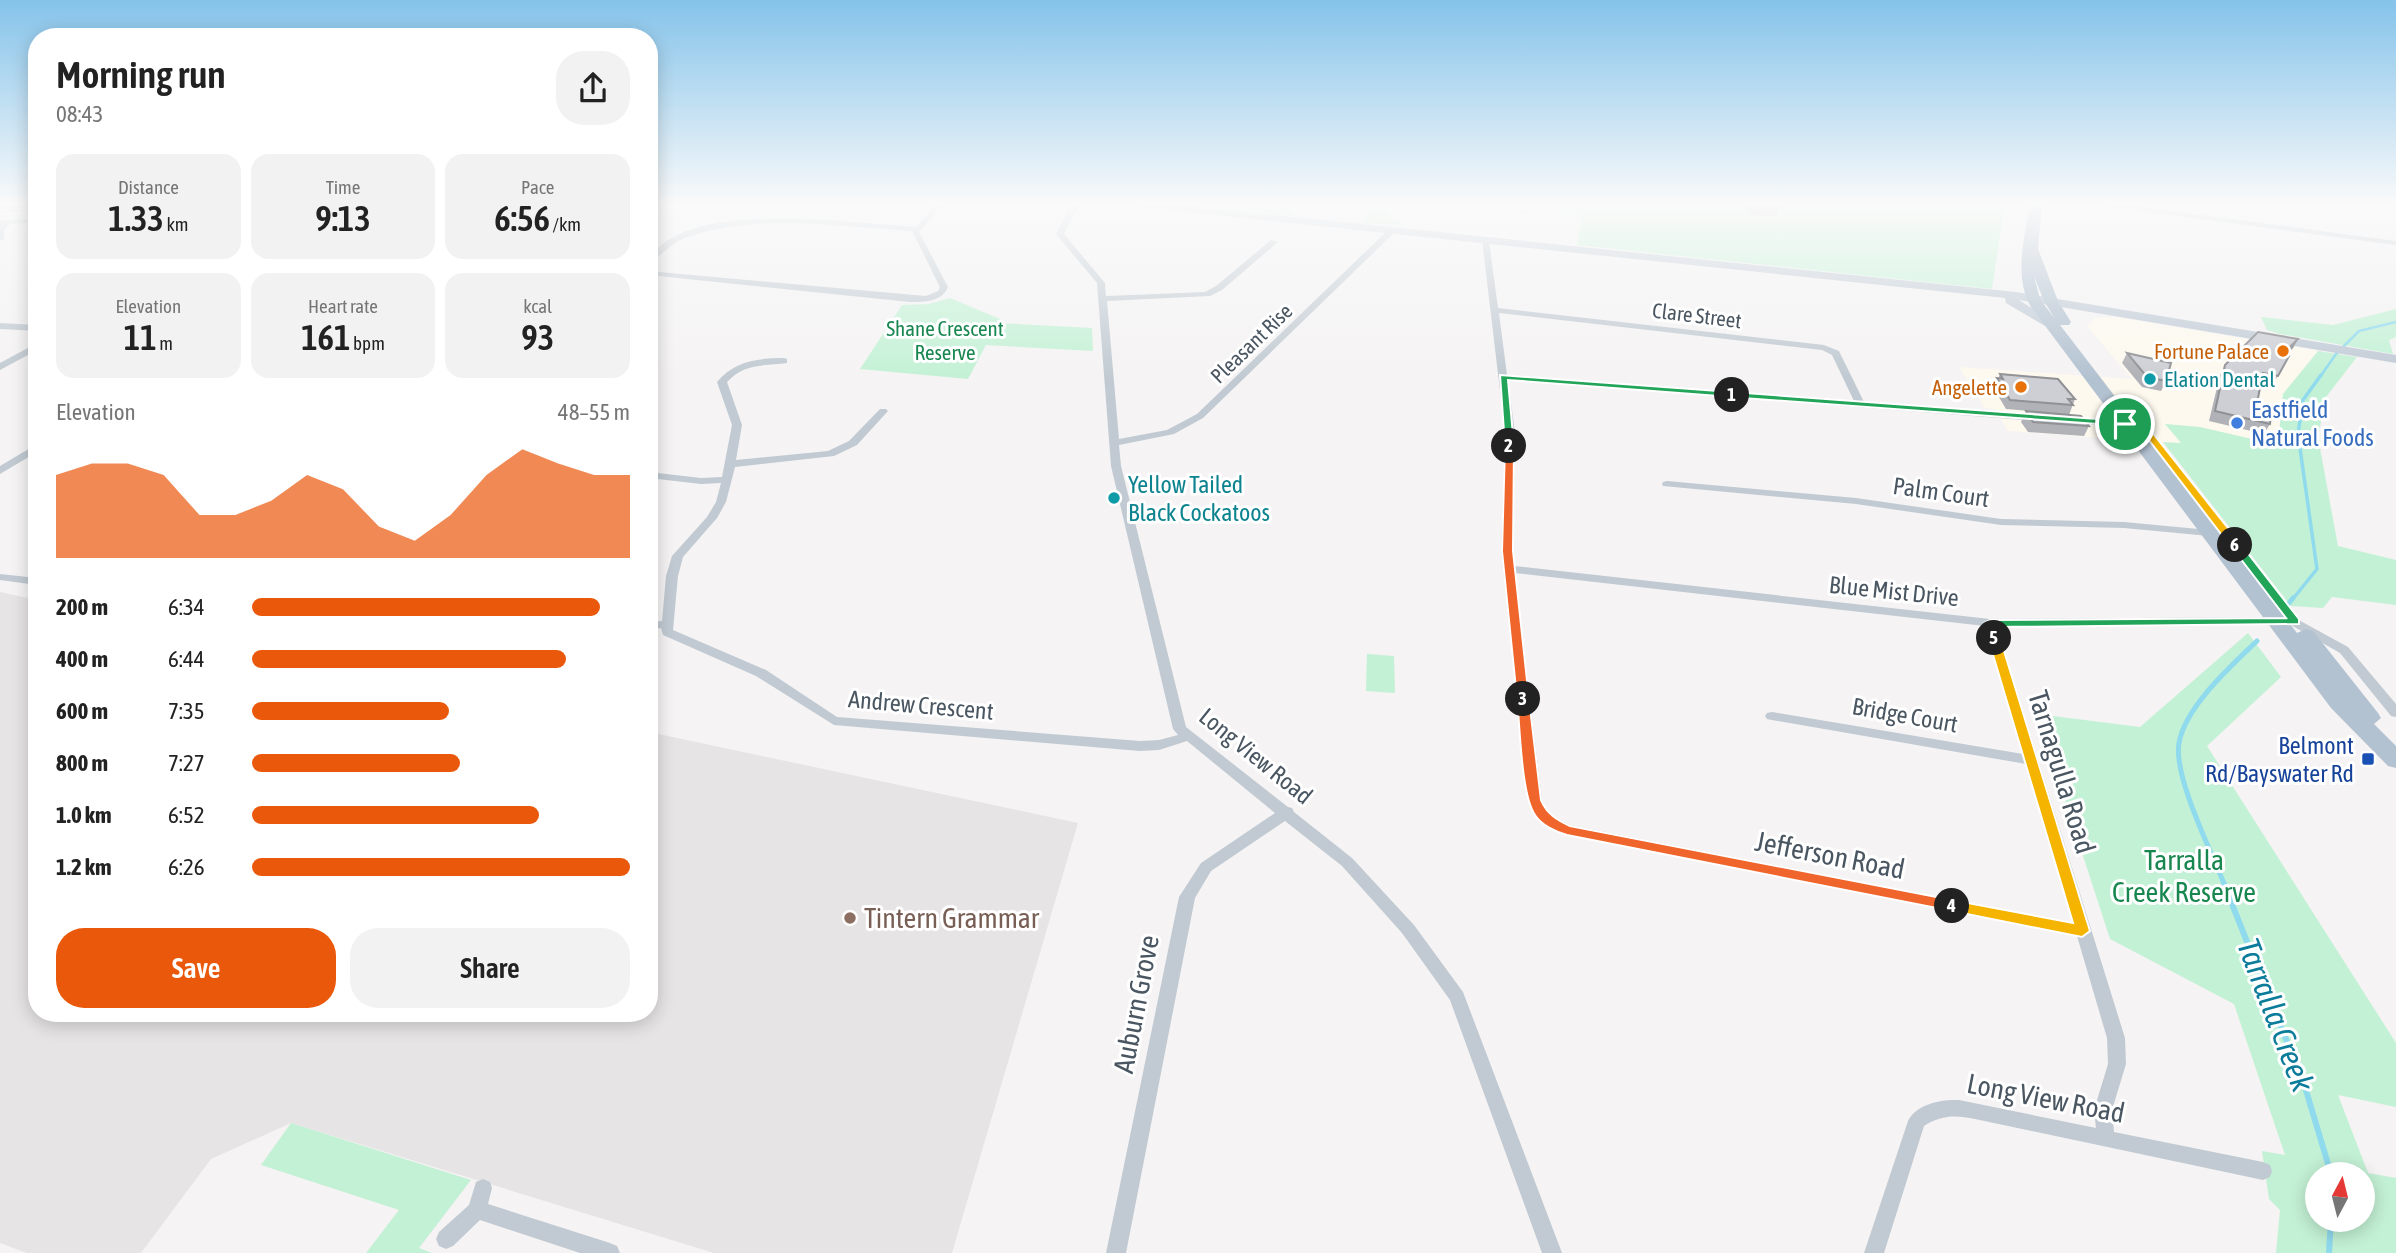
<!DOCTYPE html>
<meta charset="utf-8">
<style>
:root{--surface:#fff;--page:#f2f2f2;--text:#222;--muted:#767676;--accent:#ea580c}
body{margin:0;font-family:"Asap Condensed",sans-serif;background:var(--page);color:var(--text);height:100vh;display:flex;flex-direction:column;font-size:26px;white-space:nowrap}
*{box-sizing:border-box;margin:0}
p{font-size:23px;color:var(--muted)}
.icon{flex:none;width:38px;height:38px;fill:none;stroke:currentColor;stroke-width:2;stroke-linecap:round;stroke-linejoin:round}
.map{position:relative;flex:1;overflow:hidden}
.drawer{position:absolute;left:28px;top:28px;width:630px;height:994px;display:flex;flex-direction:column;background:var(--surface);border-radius:28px;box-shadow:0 4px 18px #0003}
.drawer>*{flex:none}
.needle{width:46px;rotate:7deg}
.controls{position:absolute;left:2305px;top:1162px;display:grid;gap:14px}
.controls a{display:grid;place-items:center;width:70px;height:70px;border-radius:50%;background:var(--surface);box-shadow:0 4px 18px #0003;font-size:35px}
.pin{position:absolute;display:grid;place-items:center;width:60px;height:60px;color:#fff;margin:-30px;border:4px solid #fff;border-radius:50%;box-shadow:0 2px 7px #0007}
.km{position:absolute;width:35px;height:35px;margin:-18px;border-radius:50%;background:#222;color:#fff;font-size:19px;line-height:35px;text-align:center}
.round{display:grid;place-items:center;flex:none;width:74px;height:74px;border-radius:28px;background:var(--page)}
.headline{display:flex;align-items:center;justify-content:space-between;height:119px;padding:0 28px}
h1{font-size:38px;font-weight:600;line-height:52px}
.metrics{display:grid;grid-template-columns:repeat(3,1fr);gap:10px;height:119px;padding:7px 28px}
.metrics div{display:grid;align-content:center;border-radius:18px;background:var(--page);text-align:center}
.metrics b{font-size:35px;font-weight:600}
.metrics small{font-size:19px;font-weight:400}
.metrics p{font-size:19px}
.chart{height:196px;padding:14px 28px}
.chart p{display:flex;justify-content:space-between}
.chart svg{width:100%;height:126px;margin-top:7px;fill:var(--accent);opacity:.7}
.action{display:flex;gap:14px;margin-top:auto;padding:14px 28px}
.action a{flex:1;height:80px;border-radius:28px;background:var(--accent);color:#fff;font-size:28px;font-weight:600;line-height:80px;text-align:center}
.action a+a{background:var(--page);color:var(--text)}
ul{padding:0 28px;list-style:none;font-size:23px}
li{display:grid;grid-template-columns:112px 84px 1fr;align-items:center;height:52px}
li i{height:18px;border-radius:9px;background:var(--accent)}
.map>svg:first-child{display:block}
</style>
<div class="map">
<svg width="2396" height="1253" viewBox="0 0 2396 1253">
<rect width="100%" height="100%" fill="#f5f3f3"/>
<path fill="#fdf9ef" d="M2106,317h10l202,34 -35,43 -5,52 -78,-19 -33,-3 15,20 -174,-13 -13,-22 -10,-1 -26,-41 173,12 -45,-53 8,-8z"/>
<path fill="#e6e4e5" d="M0,592l37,8v413h612v-281l429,91 -126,430h-238l-423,-130 -80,36 -70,94h-114l-27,-10z"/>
<g fill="#c3f1d5" fill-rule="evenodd">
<path d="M1243,203h44l7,13 -63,-7z"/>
<path d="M1372,203h18l-3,7 5,8 15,7 -44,-2 4,-4z"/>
<path d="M1573,203h432l-13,86 -415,-44 5,-31 -27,-3 -34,2 -1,-3 56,-3z"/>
<path d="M950,298l50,21 -1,4 93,5 1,23 -107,-6 -18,34 -108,-10 42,-64 27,-1z"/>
<path d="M2396,309v28l-7,3 4,14 -113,-20 -13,-4 -6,-13 72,8z"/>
<path d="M2318,351l39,6 -31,40 -8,40 20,109 58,14v45l-64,-8 -9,11 -32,-2 -128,-164 18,1 -16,-19 35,3 78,18 5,-51z"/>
<path d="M2248,633l33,44 -74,69 189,297v64l-58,-12 30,78 28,5v75h-120l4,-43 -11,-11 -7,-48 23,4 -51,-151 -124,-65 -73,-225 103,13zM2317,1174h45v46h-45z"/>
<path d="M1367,654l27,2 1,37 -29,-2z"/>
<path d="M291,1123l180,57 -52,68 13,5h-66l33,-43 -138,-45z"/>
</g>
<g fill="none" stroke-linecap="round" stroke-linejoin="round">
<path stroke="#90daee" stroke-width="2.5" d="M2320,377l16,-23 23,-23 37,-9"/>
<path stroke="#90daee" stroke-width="3.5" d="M2292,600l25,-31 -19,-135 5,-34 18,-25"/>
<g stroke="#90daee" stroke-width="5">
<path d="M2289,603l4,-5"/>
<path d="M2225,886c-13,-33 -52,-110 -46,-143 6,-36 53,-78 78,-102"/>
</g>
<g stroke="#90daee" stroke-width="6">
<path d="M2224,884l81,203 26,87"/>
<path d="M2329,1253l2,-33"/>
</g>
<g fill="#c1cad2" fill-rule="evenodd">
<path d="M937,203h8l-26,29 29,55c-6,15 -24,15 -38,15l-261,-27v-4l277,25 12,-5 2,-4 -28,-56c-71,-4 -159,-19 -227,7 -14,5 -23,18 -36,24v-6c8,-7 16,-15 26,-20 60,-30 174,-13 241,-9z"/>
<path d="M1072,203h8l-16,31 41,49 1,13 99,-4 11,-6 55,-46 7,2 -56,48 -12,6 -103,5 12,138 48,-9 30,-16 192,-185 7,2 -193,187 -29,16 -55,11 2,21 65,261 102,80 4,1 2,4 58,46 62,67 49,67 99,261h-20l-92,-253 -48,-67 -60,-67 -57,-45 -74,50 -16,27 -69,355h-20l73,-356 22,-34 74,-50 -88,-72 -28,9 -19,1 -306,-26 -78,-49 -93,-41 -2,-7 -12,2v-8l13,-1 4,-45 6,-20 35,-39 9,-15 5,-19 -20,1 -52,-6v-6l52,6 21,-1 10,-52 -15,-43c17,-21 41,-24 67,-24l3,1v4c-23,3 -43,0 -60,19l15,43 -6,35 92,-9 21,-10 31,-32h6l2,2 -31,34 -23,11 -99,11 -9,35 -9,16 -34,39 -5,19 -5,54 93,40 71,47 303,24 19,-1 19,-5 -5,-6 -62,-263 -14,-183 -41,-49z"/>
<path d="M2091,203h20l285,38v4l-301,-40z"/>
<path d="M37,218v4l-27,2 -6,6v9l-4,2v-20z"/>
<path d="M1482,239l7,2 9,67 326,37 15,6 25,51 173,13 5,3 -5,3 -529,-41 7,53 -2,118 1,15 476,53 290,-2 2,3 -2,3 -4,1 -279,3 128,411 1,26 -14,46 2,22 149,30 7,3 2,6 -2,6 -7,3 -288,-61c-19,-4 -34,-4 -51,7l-40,127h-20l44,-132c8,-17 34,-22 51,-21l137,28 -2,-18 14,-46 -1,-26 -30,-102 -510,-101c-22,-7 -30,-14 -39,-35l-27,-249 4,-118zM1499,313l323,37 10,5 22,46 -347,-26zM1515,573l470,53 38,128 -251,-42 -5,1 -2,3 2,3 5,1 254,44 47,159 -503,-98c-14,-7 -22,-10 -28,-25z"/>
<path d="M0,323l37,2v6l-37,-2z"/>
<path d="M37,343v7l-37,20v-7z"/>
<path d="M2069,418l56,3 5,3 -5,3 -59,-4v-4z"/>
<path d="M37,444v8l-37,22v-8z"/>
<path d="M1667,481l189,17 145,21 123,3 85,8 6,3 -6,3 -85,-8 -123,-3 -145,-21 -193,-18 -1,-2 1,-2z"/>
<path d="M0,574l37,4v7l-37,-5z"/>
<path d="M2295,618l53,29 48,57v13l-5,-1 -51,-63 -49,-28 -2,-3 2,-3z"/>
<path d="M483,1179l7,3 2,6 -4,16 122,39 7,3 3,7h-40l-100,-33 -27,26 -7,3 -7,-3 -3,-7 3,-7 30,-27 7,-23z"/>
</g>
<path fill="#c1cbd6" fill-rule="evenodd" d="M1125,203h34l857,89 380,63v8l-377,-63 36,23 -6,4 -4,-1 -39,-23 -1,-5 -875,-92z"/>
<path fill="#b3c2d1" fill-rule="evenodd" d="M2030,203h12l-4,46 20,52 13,21 -2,3h-9l237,308 9,-4 7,2 65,82 3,5 -7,6 22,22v22l-8,-2 -57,-58 -300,-401c-18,-31 -6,-70 -1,-104zM2034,276l10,25 11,18 -15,-20z"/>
<g stroke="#b5b8bd" stroke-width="4.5">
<path id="rail" d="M0,210l37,-2"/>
</g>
<use href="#rail" stroke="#fff" stroke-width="2.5" stroke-dasharray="9" stroke-linecap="butt"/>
</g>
<g fill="#b0b2b7">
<path d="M1745,203h35l-4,13 -26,-1z"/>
<path d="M2298,339l-5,9 -8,7 4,1 -17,30 -11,-2 -4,19 13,21 -6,10 -55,-13 11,-46 5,-10z"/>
<path d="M2127,353l39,28 -5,10 -19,-4 -20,-24z"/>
<path d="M2000,374l75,25 -6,16 20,11 -5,10 -56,-4 -7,-10 5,-11 40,3 -60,-5 -13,-22 4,-9 1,1z"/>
</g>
<path fill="#909195" d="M2298,339l-5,9 -16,16 5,-10z"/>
<g fill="#cdcfd5" stroke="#909195" stroke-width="2">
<path d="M2258,332l40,7 -16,15 7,2 -11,20 -15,-3 -6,30 15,3 -2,18 -55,-13 10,-46z"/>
<path d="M2127,353l44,10 -5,18 -19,-4z"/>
<path d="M2000,374l58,5 17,20h-7l5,6 -63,-5 -13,-22 6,1z"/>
<path d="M2026,411l55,5 8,10 -56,-4z"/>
</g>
<linearGradient id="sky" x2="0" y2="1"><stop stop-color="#85c3ea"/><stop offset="0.54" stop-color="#fafafa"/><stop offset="1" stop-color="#fafafa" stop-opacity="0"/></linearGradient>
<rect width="2396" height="378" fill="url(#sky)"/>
<path fill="#22a559" stroke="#fff" stroke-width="2" d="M1732,392l393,29 4,3 -4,2 -396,-29 -2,-2z"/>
<path fill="#22a559" stroke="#fff" stroke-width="2" d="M1500,375l232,17 4,3 -4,2 -224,-17 6,66 -5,3 -4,-3z"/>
<path fill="#f0652b" stroke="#fff" stroke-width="2" d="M1509,443l5,3 -1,105 16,148 -6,4 -6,-4 -15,-148 3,-105z"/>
<path fill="#f0652b" stroke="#fff" stroke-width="2" d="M1523,695l6,4 12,101c6,14 16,20 29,26l382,74 8,6 -8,5 -385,-76c-11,-3 -26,-10 -32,-20 -14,-20 -15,-89 -18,-116z"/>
<path fill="#f5b400" stroke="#fff" stroke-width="2" d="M1990,635l10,3 90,293 -8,6 -130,-26 -7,-5 7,-6 121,23 -85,-285z"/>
<path fill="#22a559" stroke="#fff" stroke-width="2" d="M2235,541l4,1 60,77v5l-303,3 2,13 -10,-2 -4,-15 6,-3 296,-2 -56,-73z"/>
<path fill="#f5b400" stroke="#fff" stroke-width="2" d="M2134,417h6l99,125v5h-8l-96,-125 -10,4 -5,-2z"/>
<g fill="#e8710a" stroke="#fff" stroke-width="2.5">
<circle cx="2283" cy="351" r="7"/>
<circle cx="2021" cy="387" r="7"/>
</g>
<g fill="#0f9aa8" stroke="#fff" stroke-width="2.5">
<circle cx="2150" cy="379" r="7"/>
<circle cx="1114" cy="498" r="7"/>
</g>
<circle fill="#3f7fe0" stroke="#fff" stroke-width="2.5" cx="2237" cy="423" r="7"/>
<rect fill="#1a4fb4" stroke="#fff" stroke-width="2.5" x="2361" y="752" width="14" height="14" rx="3.5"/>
<circle fill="#8d6e63" stroke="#fff" stroke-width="2.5" cx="850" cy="918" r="7"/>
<g text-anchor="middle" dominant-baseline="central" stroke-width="6" stroke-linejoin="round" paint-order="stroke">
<g font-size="21" fill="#4a5661" stroke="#fff">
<text transform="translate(1697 315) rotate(7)">Clare Street</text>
<text transform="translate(1251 343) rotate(-44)">Pleasant Rise</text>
</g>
<g font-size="21" fill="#17864f" stroke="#fff">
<text x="945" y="328">Shane Crescent<tspan x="945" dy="24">Reserve</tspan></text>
</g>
<g font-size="21" fill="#c56008" stroke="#fff" text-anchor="end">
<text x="2269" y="351">Fortune Palace</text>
<text x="2007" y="387">Angelette</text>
</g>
<g font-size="21" fill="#0d838f" stroke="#fff" text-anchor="start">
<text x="2164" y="379">Elation Dental</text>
</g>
<g font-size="24" fill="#366cbe" stroke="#fff" text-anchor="start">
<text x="2251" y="409">Eastfield<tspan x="2251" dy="28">Natural Foods</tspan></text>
</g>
<g font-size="24" fill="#0d838f" stroke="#fff" text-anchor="start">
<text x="1128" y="484">Yellow Tailed<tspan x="1128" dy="28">Black Cockatoos</tspan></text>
</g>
<g font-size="24" fill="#4a5661" stroke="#fff">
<text transform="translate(1941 492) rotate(8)">Palm Court</text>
<text transform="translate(1894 591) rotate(6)">Blue Mist Drive</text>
<text transform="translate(921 705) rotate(5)">Andrew Crescent</text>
<text transform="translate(1905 715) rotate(10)">Bridge Court</text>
<text transform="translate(1256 756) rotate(39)">Long View Road</text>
</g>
<g font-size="24" fill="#164399" stroke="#fff" text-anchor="end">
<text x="2354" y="745">Belmont<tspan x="2354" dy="28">Rd/Bayswater Rd</tspan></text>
</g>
<g font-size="28" fill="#4a5661" stroke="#fff">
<text transform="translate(2062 772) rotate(73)">Tarnagulla Road</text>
<text transform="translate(1830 855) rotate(11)">Jefferson Road</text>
<text transform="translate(1136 1004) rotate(-79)">Auburn Grove</text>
<text transform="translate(2046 1098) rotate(11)">Long View Road</text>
</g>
<g font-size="28" fill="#17864f" stroke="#fff">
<text x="2184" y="860">Tarralla<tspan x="2184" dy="32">Creek Reserve</tspan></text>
</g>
<g font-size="28" fill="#785e54" stroke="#fff" text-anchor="start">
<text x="864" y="918">Tintern Grammar</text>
</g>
<g font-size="32" font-style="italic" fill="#0c7c9b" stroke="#fff">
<text transform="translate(2276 1015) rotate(69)">Tarralla Creek</text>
</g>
</g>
</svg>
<div class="controls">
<a><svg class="needle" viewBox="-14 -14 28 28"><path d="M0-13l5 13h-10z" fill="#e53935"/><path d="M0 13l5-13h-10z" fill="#767676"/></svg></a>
</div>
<div class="pin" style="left:2125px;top:424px;background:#1e9e55"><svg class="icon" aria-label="arrive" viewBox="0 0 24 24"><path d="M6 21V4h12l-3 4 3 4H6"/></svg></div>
<b class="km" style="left:1732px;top:395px">1</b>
<b class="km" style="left:1509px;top:446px">2</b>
<b class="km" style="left:1523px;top:699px">3</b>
<b class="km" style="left:1952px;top:906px">4</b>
<b class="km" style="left:1994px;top:638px">5</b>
<b class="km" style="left:2235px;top:545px">6</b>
<section class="drawer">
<div class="headline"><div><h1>Morning run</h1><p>08:43</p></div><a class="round"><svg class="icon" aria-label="share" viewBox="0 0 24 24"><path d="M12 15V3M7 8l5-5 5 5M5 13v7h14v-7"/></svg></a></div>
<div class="metrics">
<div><p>Distance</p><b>1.33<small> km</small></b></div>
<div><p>Time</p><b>9:13</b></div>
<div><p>Pace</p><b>6:56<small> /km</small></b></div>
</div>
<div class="metrics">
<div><p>Elevation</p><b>11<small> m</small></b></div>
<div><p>Heart rate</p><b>161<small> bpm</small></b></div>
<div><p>kcal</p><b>93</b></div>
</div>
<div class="chart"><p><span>Elevation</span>48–55 m</p>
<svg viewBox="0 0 160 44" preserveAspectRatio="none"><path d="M0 44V15L10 11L20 11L30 15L40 29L50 29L60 24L70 15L80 20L90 33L100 38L110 29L120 15L130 6L140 11L150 15L160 15V44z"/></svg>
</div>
<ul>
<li><b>200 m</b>6:34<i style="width:92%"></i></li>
<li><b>400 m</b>6:44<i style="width:83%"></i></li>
<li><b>600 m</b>7:35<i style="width:52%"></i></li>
<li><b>800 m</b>7:27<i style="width:55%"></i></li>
<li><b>1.0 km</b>6:52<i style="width:76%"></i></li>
<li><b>1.2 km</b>6:26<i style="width:100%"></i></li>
</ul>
<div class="action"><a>Save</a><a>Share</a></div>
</section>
</div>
